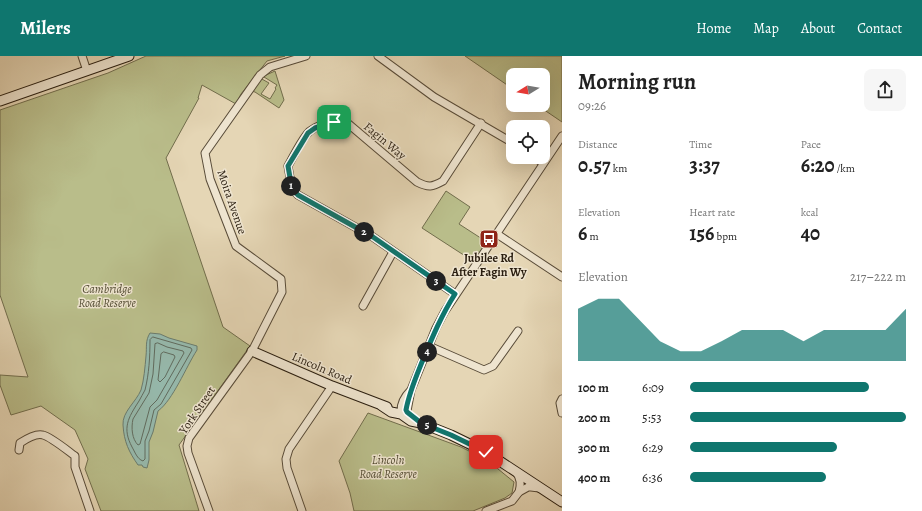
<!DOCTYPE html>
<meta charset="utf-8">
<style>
:root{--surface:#fff;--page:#f6f6f6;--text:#222;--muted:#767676;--accent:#0f766e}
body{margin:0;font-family:Alegreya,serif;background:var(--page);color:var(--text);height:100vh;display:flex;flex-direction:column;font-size:15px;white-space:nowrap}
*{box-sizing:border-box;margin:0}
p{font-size:13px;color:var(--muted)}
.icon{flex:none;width:22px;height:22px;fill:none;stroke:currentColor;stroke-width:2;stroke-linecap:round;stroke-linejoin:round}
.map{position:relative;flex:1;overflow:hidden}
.panel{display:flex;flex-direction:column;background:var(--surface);width:360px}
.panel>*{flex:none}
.needle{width:26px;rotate:259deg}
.buttons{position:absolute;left:506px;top:12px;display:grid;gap:8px}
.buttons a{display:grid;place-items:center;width:44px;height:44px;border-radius:8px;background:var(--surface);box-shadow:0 4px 16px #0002;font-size:20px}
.pin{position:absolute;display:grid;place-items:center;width:34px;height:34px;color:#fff;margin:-17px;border-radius:8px;box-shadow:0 2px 6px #0006}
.km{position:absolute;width:20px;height:20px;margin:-10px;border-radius:50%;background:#222;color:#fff;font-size:11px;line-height:20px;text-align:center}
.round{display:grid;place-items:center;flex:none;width:42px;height:42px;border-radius:8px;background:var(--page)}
.overview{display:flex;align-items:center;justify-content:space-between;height:68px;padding:0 16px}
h1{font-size:22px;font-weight:700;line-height:30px}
.metrics{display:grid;grid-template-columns:repeat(3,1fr);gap:6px;height:68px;padding:4px 16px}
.metrics div{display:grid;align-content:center}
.metrics b{font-size:20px;font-weight:700}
.metrics small{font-size:11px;font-weight:400}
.metrics p{font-size:11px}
.chart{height:112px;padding:8px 16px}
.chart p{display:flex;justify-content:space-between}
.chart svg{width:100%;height:72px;margin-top:4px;fill:var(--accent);opacity:.7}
ul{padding:0 16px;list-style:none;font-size:13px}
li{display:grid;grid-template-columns:64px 48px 1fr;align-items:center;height:30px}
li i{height:10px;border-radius:5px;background:var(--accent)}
header{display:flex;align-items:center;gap:24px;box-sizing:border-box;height:56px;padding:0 20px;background:var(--accent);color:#fff}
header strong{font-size:19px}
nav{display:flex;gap:22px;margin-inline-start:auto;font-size:14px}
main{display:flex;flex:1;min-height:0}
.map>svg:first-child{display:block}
</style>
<header>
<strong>Milers</strong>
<nav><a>Home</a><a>Map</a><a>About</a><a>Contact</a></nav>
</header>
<main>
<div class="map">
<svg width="562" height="455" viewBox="0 0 562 455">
<rect width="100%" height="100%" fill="#e5d6b5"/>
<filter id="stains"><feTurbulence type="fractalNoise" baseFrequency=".005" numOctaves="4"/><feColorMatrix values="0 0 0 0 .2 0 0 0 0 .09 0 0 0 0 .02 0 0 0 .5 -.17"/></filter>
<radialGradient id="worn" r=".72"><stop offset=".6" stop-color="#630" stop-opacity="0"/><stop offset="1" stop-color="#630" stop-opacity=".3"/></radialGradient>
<g fill="#b9bd8a" stroke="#716d4c">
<path d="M146,0h139l-18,5 -26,33 -5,10 -34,-19 -4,13h1l-33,60 57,169 27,19 -71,99 20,66h-98l-16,-42 3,-10 -13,-29 -34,-24 -30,9 -11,-30v-10l28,2 -28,-82v-185l108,-37z"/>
<path d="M465,0h97v66l-25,-17h6v-30h-30v14z"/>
<path d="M275,15l9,29 -5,8 -24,-16 -4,-1 9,-13 9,5 -8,11 9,5 6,-10 -1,-1 2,-3 -13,-8v-1z"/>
<path d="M446,135l24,16 -11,17 31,20 -14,19 -54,-35z"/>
<path d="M368,357l93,34 26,13 27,22 -2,11 -7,5 -32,13h-119l-4,-18 -11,-32z"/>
</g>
<path fill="#96b9ac" stroke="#6a7b6d" d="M150,277l10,1 9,4 28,8v4c-11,17 -24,50 -39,61l-5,21 -4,10v18l-2,8 -4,-1 -1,-2h-4c-9,-13 -14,-23 -15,-40 -1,-13 13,-23 18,-35 3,-10 4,-23 5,-34 1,-9 -1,-15 4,-23z"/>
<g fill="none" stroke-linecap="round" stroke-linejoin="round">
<g stroke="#606b5e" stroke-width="1">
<path d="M153,281l38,11 1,2 -31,54 -7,6 -5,21 -4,10v18l-2,2c-6,-2 -8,-9 -11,-14 -10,-19 -4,-29 7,-46 2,-4 4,-7 6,-11 4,-16 5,-33 5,-50z"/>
<path d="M158,287l9,4 16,4 1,2 -27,47 -7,7 -10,37 -2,1c-6,-6 -7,-17 -5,-26l16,-26 4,-19 2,-30z"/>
<path d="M164,296l10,3 1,2 -10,20 -5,5 -2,-2 3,-26z"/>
</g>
<g stroke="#584b38" stroke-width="9">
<g id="street">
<path d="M82,0l5,15"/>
<path d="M378,0l56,41 79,46"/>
<path d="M534,101l9,6"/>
<path d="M497,178l65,43"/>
<path d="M455,238l-82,-57 -75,-42 -6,-6 -4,-23c6,-11 12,-23 19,-32 8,-10 27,-12 38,-13l72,61c12,6 15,5 26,-1l38,-58"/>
<path d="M363,250l30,-54"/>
<path d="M429,290l55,24 9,-4 25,-35"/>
<path d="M411,334c-6,6 -11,14 -10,24l6,-3 4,-21 25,-62 9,-17 117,-175"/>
<path d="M562,343l-2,4 2,10"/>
<path d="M19,394l1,-7c6,-4 16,-10 23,-8 8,2 25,16 32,21v11l15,44"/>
<path d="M516,416c5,7 5,12 3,20"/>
<path d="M209,455l-21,-58 -1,-7 2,-8 63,-87 30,-59 -1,-13 -45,-33 -26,-67 -5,-26 55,-78 10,-8 36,-11"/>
<path d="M302,455l-15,-43 -1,-9 3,-10 43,-63"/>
<path d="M486,455l26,-10 7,-9 9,-5h3l8,1"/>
</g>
</g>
<g stroke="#291d0f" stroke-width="11">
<g id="secondary">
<path d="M0,45l129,-45"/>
<path d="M252,295l80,35 55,21"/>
<path d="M382,350l9,6 10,2 10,7 10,2 30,12 35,17 76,50"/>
</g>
</g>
<use href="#street" stroke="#eee4cf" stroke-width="7"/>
<use href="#secondary" stroke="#eee4cf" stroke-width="9"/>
</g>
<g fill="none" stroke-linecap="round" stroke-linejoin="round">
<g stroke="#fff" stroke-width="8">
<path id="route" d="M334,66l-19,6 -7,5 -20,33 4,23 6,6 75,42 82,57c-14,22 -23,44 -33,68 -6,15 -13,31 -16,48l1,2 14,11 30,12 35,17"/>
</g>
<use href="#route" stroke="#0f766e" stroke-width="5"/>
</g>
<defs>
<g id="bus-square" transform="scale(1)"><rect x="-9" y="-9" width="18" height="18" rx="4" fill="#8f2418" stroke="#eee4cf"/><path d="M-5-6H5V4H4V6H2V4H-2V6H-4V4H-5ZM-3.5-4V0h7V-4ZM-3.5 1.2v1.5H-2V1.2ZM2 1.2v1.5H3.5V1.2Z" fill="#fff"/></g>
</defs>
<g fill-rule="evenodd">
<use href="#bus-square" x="489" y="183"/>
</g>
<g text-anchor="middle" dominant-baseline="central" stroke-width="3" stroke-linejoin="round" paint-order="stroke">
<g font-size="12" fill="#291d0f" stroke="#eee4cf">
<text transform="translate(385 85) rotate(40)">Fagin Way</text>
<text transform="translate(232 146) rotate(71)">Moira Avenue</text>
<text transform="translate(322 312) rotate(23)">Lincoln Road</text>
<text transform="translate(197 354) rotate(-56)">York Street</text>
</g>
<g font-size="12" font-weight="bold" fill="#291d0f" stroke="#eee4cf">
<text x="489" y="202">Jubilee Rd<tspan x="489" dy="14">After Fagin Wy</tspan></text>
</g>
<g font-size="12" font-style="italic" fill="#544d34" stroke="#eee4cf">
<text x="107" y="233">Cambridge<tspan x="107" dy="14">Road Reserve</tspan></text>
<text x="388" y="404">Lincoln<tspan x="388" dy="14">Road Reserve</tspan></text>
</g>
</g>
<rect width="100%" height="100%" filter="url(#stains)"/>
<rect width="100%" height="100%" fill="url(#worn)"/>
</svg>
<div class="buttons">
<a><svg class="needle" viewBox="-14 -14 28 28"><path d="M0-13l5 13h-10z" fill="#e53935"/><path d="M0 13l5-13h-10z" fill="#767676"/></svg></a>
<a><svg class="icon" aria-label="locate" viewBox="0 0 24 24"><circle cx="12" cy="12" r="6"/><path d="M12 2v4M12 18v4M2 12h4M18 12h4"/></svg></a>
</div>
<div class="pin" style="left:334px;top:66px;background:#1e9e55"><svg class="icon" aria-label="arrive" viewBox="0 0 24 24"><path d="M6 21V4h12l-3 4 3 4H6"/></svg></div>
<div class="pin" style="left:486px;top:396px;background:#d93025"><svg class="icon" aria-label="check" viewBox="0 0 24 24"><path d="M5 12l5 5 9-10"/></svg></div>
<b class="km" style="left:291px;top:130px">1</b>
<b class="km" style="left:364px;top:176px">2</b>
<b class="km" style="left:436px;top:225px">3</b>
<b class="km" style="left:427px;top:296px">4</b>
<b class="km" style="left:427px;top:369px">5</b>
</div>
<section class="panel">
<div class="overview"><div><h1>Morning run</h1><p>09:26</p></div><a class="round"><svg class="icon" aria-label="share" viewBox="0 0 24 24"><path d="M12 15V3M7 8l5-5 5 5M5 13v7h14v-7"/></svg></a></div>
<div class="metrics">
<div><p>Distance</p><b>0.57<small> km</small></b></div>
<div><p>Time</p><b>3:37</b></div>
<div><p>Pace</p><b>6:20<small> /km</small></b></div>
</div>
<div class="metrics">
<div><p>Elevation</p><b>6<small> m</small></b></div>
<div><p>Heart rate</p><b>156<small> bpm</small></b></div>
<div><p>kcal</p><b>40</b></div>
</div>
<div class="chart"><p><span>Elevation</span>217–222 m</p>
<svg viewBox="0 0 160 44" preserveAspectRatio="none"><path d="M0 44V12L10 6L20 6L30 19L40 32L50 38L60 38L70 32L80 25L90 25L100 25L110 32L120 25L130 25L140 25L150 25L160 12V44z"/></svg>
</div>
<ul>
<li><b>100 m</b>6:09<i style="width:83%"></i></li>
<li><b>200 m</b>5:53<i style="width:100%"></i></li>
<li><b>300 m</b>6:29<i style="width:68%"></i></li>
<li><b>400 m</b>6:36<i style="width:63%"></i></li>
</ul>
</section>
</main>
